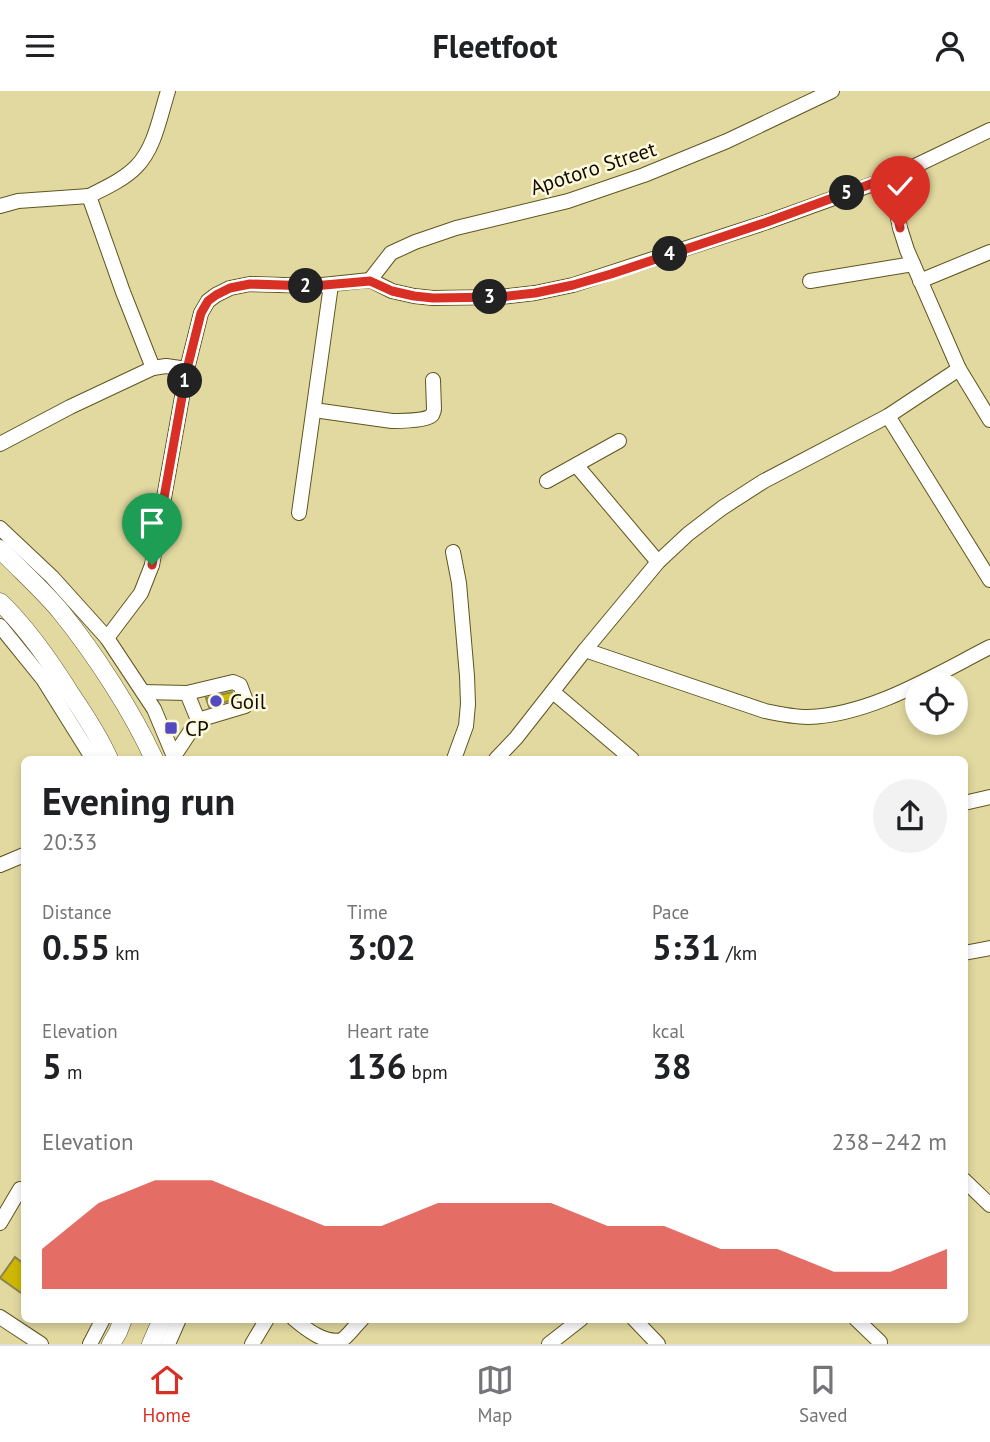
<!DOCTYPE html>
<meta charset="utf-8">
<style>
:root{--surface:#fff;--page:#f2f2f2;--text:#202124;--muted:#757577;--line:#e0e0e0;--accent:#d93025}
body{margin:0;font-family:"PT Sans",sans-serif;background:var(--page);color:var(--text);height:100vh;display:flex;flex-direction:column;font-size:26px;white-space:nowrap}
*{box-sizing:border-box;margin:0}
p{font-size:23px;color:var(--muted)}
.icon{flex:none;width:38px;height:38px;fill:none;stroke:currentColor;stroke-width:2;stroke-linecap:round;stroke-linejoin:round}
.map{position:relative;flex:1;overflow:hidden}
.panel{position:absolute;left:21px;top:665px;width:947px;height:567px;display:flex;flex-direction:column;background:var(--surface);border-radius:10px;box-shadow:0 4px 10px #0003}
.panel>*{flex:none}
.fabs{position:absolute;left:905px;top:581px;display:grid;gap:14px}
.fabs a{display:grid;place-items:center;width:63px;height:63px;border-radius:50%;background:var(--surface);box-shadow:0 4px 10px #0003;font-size:35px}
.pin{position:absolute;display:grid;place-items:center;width:60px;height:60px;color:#fff;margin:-72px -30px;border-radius:50% 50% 50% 0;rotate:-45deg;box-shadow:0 0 7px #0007}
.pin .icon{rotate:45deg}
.km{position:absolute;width:35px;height:35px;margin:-18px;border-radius:50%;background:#222;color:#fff;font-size:19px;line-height:35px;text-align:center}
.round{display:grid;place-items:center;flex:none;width:74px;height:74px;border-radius:37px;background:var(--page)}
.head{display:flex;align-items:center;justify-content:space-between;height:119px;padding:0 21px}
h1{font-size:38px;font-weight:700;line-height:52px}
.stats{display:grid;grid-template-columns:repeat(3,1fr);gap:10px;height:119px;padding:7px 21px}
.stats div{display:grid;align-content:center}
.stats b{font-size:35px;font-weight:700}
.stats small{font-size:19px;font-weight:400}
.stats p{font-size:19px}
.chart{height:196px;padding:14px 21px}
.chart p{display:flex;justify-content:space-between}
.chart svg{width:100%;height:126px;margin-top:7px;fill:var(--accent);opacity:.7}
header{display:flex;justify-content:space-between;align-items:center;height:91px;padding:0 21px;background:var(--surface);font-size:32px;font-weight:700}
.tab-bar{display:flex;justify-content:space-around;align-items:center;height:98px;border-top:2px solid var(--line);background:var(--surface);font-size:19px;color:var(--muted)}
.tab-bar a{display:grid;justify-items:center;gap:4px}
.tab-bar .active{color:var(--accent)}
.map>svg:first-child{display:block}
</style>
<header><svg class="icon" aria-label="menu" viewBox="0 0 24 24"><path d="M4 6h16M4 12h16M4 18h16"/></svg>Fleetfoot<svg class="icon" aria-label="person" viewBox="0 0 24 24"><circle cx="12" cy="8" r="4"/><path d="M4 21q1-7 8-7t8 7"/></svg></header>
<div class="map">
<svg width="990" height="1253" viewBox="0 0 990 1253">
<rect width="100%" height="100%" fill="#e2d9a0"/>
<g fill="#cfb803" stroke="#8d844d" stroke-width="2">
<path d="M232,601l3,7 -26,8 -3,-9z"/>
<path d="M15,1166l9,7v31l-24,-17z"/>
</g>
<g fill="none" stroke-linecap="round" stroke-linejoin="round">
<g stroke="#5f561f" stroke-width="16">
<g id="minor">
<path d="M890,87l10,50 7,22 52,119 31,51"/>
<path d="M89,105c16,-8 34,-16 47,-29 19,-19 24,-51 32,-76"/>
<path d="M0,115l18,-5 71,-5 34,96 30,76"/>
<path d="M370,189l21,-27 24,-11 41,-14 112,-27 76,-26 83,-34 105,-50"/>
<path d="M810,190l103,-17"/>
<path d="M920,190l70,-29"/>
<path d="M314,319l78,11c8,0 35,0 40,-6 1,-2 2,-4 2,-6l-1,-29"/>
<path d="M888,325l102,164"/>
<path d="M0,353l70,-37 83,-39 13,-2 21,3"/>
<path d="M577,375l81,96"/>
<path d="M547,390l72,-40"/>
<path d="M299,422l32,-228"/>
<path d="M0,437l52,49 55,61 47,71 21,50"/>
<path d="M453,461l6,31 8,93 1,28 -2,22 -12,33"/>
<path d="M0,535l43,53 50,80"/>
<path d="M107,547l34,-45 11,-28 35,-196 14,-56 7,-12 8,-6 14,-7 20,-4 63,2 57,-6 22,11 22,5 19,2 67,-1 35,-4 38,-8 194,-63 123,-44 100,-48"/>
<path d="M585,559l180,61c14,3 28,6 43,6 63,-2 127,-42 182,-70"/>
<path d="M143,601l44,1 11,27 -24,36"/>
<path d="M553,601l79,67"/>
<path d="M187,602l46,-11 7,3 6,16 -1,5 -47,14"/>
<path d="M496,668l20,-21 69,-88 73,-88 30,-28 34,-26 42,-27 124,-65 71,-47"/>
<path d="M964,712l26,-6"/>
<path d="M0,774l24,-10"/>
<path d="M964,862l26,-5"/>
<path d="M964,1089l26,25"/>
<path d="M0,1132l20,-34"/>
<path d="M0,1226l41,27"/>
<path d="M294,1228c13,11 31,25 48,21 7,-5 13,-14 20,-21"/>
<path d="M634,1228l24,25"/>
<path d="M856,1228l24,23"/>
<path d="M90,1253l13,-25"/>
<path d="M168,1253l11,-25"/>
<path d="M252,1253l15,-25"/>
<path d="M549,1253l32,-25"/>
</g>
</g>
<g stroke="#5f561f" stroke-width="19">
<g id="major">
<path d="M0,458c20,21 43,41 61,63 34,42 71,99 93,147"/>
<path d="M0,511c27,26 50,59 70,91 15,22 29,43 39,66"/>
<path d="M111,1253l7,-12 5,-13"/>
<path d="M151,1253l11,-25"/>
</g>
</g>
<use href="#minor" stroke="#fff" stroke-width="14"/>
<use href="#major" stroke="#fff" stroke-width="18"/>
</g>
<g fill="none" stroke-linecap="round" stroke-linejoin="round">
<g stroke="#fff" stroke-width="14">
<path id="route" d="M152,474l35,-196 14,-56 7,-12 8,-6 14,-7 20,-4 63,2 57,-5 22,10 22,5 19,2 67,-1 35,-4 38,-8 38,-11 156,-52 123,-45 10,51"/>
</g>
<use href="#route" stroke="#d93025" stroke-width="9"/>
</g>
<g fill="#524ac1" stroke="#fef9dd" stroke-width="2.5">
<circle cx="216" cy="610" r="7"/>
<rect x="164" y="630" width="14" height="14" rx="3.5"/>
</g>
<g text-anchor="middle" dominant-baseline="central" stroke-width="5" stroke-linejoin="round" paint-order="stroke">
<g font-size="21" fill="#100c00" stroke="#fef9dd">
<text transform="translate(593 77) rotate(-18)">Apotoro Street</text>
</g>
<g font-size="21" fill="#100c00" stroke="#fef9dd" text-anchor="start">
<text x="230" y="610">Goil</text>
<text x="185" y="637">CP</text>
</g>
</g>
</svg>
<div class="fabs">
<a><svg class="icon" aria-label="locate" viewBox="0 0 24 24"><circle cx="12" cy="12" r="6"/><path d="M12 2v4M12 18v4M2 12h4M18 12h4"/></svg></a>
</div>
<div class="pin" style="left:152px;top:474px;background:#1e9e55"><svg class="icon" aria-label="arrive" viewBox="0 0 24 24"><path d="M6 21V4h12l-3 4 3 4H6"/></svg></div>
<div class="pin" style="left:900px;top:137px;background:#d93025"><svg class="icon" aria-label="check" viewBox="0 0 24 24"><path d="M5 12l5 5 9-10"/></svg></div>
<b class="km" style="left:185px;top:290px">1</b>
<b class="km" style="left:306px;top:195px">2</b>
<b class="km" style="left:490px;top:206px">3</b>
<b class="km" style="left:670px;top:163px">4</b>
<b class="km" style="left:847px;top:102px">5</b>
<section class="panel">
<div class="head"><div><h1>Evening run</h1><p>20:33</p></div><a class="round"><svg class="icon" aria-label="share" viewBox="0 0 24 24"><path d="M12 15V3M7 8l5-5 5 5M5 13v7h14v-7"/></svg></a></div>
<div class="stats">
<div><p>Distance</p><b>0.55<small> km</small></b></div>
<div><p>Time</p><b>3:02</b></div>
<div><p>Pace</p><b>5:31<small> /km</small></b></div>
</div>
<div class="stats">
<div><p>Elevation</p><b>5<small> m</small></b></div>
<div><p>Heart rate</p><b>136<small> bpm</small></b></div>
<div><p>kcal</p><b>38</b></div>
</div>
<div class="chart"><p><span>Elevation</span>238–242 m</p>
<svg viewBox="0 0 160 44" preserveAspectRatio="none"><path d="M0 44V30L10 14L20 6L30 6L40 14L50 22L60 22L70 14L80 14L90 14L100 22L110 22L120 30L130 30L140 38L150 38L160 30V44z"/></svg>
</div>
</section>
</div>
<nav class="tab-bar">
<a class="active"><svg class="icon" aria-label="home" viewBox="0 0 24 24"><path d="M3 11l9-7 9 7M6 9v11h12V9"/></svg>Home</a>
<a><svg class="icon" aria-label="map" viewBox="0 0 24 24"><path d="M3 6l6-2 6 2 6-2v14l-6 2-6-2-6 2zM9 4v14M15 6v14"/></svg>Map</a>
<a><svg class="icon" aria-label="saved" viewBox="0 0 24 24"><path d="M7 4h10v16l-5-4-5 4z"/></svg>Saved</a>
</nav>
